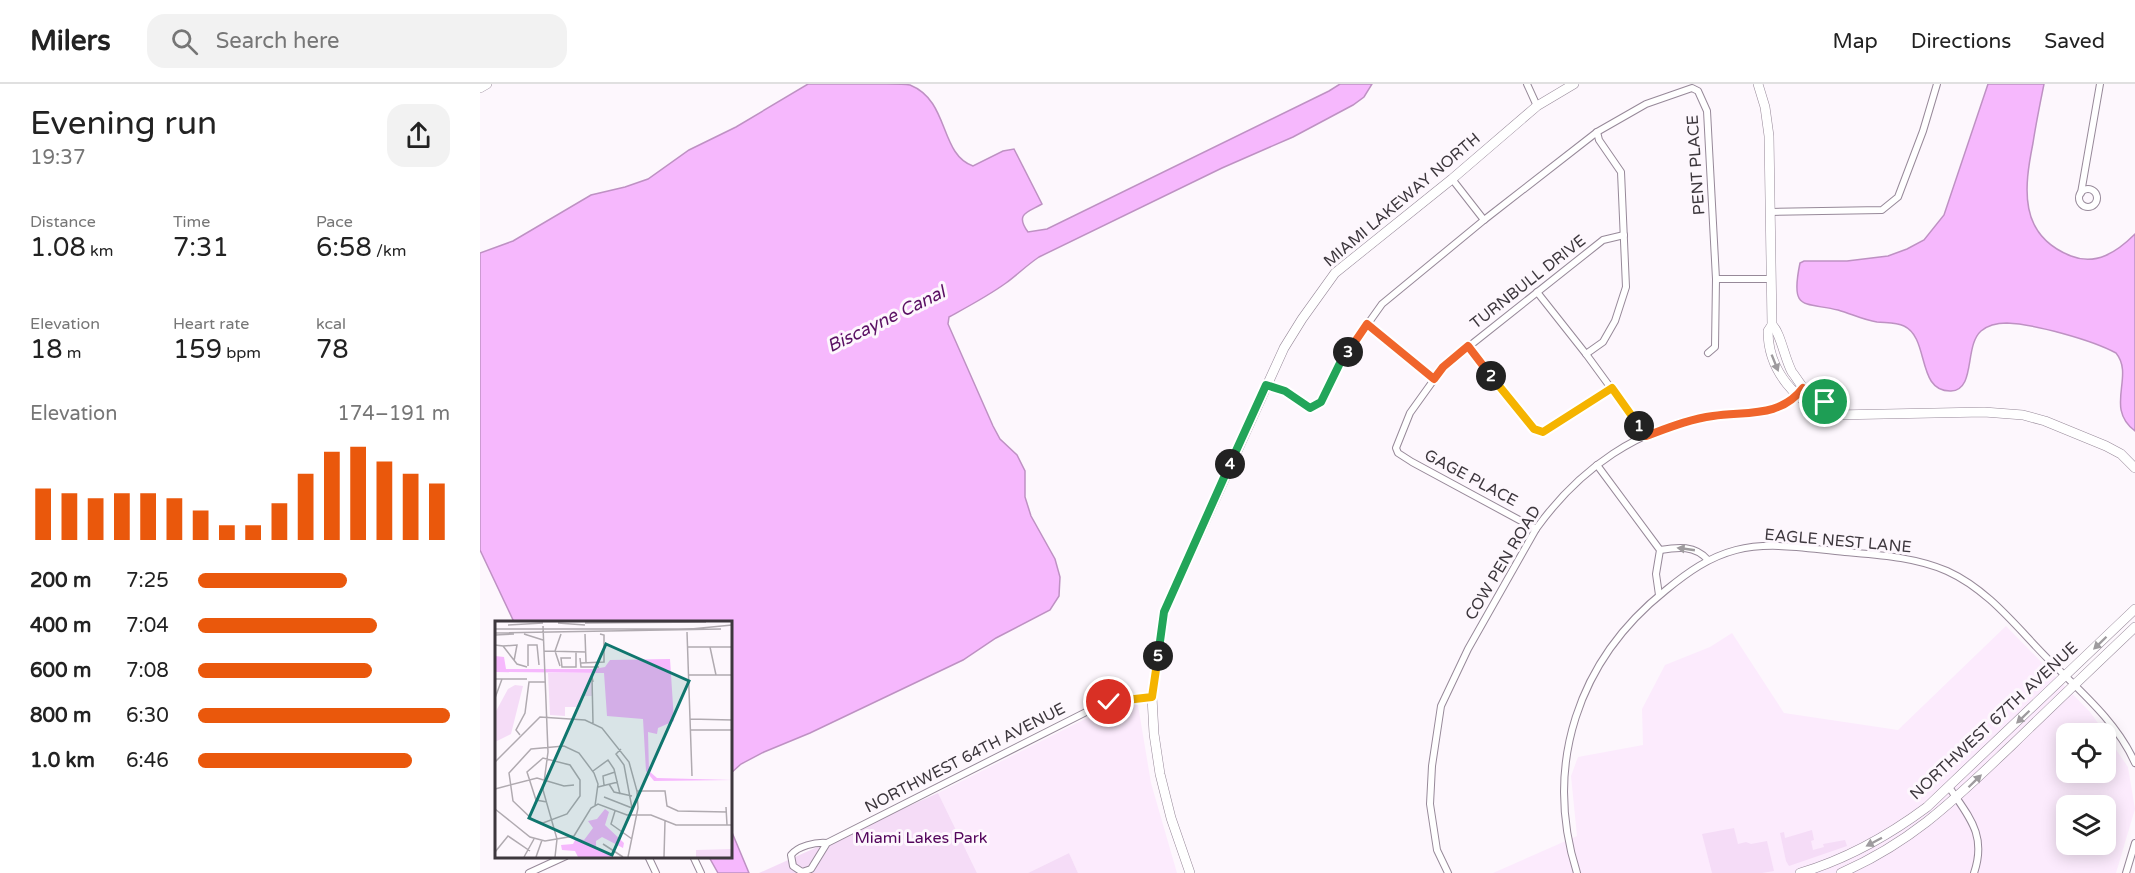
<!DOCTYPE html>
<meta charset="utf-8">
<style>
:root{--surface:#fff;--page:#f2f2f2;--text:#222;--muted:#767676;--line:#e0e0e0;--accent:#ea580c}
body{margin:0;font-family:"Varela Round",sans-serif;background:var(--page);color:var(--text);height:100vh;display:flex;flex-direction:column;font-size:22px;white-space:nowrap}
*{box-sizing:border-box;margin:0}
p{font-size:20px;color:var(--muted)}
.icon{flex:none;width:33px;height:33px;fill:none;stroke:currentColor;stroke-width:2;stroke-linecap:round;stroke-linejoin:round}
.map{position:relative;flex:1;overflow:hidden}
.panel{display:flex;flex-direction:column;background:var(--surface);width:480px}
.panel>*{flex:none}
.fabs{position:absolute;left:1576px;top:639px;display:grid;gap:12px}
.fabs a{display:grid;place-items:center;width:60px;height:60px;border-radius:12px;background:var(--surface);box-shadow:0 3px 15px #0003;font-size:30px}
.pin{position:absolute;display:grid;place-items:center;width:51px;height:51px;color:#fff;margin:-26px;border:3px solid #fff;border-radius:50%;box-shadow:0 2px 6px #0007}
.km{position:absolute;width:30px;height:30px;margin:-15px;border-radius:50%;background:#222;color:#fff;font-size:16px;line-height:30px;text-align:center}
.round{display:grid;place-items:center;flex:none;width:63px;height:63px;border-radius:18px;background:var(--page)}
.summary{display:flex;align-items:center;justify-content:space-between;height:102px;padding:0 30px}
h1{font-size:33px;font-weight:600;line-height:45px}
.metrics{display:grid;grid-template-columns:repeat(3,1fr);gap:9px;height:102px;padding:6px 30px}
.metrics div{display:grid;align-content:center}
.metrics b{font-size:26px;font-weight:600}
.metrics small{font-size:16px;font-weight:400}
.metrics p{font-size:16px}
.chart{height:168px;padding:12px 30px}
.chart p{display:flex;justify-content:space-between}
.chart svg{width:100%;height:108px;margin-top:6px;stroke:var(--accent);stroke-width:6}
ul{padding:0 30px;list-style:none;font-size:20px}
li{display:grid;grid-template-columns:96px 72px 1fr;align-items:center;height:45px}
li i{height:15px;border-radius:8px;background:var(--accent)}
header{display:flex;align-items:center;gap:36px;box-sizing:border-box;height:84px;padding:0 30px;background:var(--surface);border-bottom:2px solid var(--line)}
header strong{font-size:28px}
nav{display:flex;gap:33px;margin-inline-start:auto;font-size:21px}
.search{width:420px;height:54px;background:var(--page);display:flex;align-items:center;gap:15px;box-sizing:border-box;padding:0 21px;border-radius:18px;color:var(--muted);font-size:22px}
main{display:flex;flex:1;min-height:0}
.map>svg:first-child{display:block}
</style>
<header>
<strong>Milers</strong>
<div class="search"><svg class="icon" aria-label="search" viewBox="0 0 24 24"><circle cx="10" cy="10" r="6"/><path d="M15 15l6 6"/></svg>Search here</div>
<nav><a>Map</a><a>Directions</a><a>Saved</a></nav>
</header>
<main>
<section class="panel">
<div class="summary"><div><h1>Evening run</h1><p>19:37</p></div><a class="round"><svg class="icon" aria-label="share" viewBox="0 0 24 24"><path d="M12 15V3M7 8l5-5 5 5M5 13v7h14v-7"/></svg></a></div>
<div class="metrics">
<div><p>Distance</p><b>1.08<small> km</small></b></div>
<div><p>Time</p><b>7:31</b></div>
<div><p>Pace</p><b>6:58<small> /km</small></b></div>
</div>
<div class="metrics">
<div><p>Elevation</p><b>18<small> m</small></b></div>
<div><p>Heart rate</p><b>159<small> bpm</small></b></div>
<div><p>kcal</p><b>78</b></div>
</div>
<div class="chart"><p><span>Elevation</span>174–191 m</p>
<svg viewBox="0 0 160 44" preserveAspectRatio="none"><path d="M5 44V23M15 44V25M25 44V27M35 44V25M45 44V25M55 44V27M65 44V32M75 44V38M85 44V38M95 44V29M105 44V17M115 44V8M125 44V6M135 44V12M145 44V17M155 44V21"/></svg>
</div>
<ul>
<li><b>200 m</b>7:25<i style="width:59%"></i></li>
<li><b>400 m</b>7:04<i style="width:71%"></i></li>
<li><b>600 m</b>7:08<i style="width:69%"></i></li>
<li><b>800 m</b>6:30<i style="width:100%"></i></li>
<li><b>1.0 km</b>6:46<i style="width:85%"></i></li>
</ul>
</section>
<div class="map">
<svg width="1655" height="789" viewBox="0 0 1655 789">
<rect width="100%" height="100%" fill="#fdf7fd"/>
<g fill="#fcebfd" fill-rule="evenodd">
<path d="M1526,542l84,86 15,21 -38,1v38h39v-37l22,32 7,42 -19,64h-623l84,-37 -6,-60 7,-19 65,-12 -1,-36 23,-44 45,-18 22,-14 52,80 114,17zM1587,722h39v38h-39z"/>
<path d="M648,620l10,1 13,78 26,90h-99l-9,-20 -41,20h-51l-39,-80 171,-86z"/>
</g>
<g fill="#f5dcf7">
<path d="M458,709l39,80h-218z"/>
<path d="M1254,744l4,16 8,-2 5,2 16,-3 7,30 -12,2h-50l-10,-39z"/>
<path d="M1332,746l2,10 -3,1 2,9 11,-3 -1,-3 22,-4 2,6 -58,20 -3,-5 -6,-28 4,-1 1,6z"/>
<path d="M589,769l9,20h-50z"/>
</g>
<g fill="#f6b8fd" stroke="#be91c3" stroke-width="1.5">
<path d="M328,0c27,0 53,0 79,0 7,0 17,0 23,1 40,16 29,69 63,81l30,-15 11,-2 28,55c-13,8 -28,9 -14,28l19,-3 282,-138 11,-7h32l-8,13 -11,8 -60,32 -71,31 -183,89c-12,8 -22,18 -33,26 -18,13 -37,23 -57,34l-1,7 45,102 7,13 17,16 8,16v26l6,19 24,43 5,18 -1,19 -9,14 -54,28 -33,22 -153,73 -46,19 -23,12 -10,9 -1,-151h-216l-34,-72v-297l33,-12 78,-46 34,-8 23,-8 41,-29 47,-23z"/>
<path d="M1508,0h56c-4,20 -8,39 -11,59 -9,45 -15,92 38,113 25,10 46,-4 64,-22v197c-31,-23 0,-55 -19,-78 -24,-13 -82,-29 -109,-30 -9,0 -19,2 -26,8 -17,15 -5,59 -30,60 -35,1 -21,-53 -47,-65 -8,-4 -18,-3 -27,-4 -14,-2 -25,-8 -39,-12 -35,-8 -48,1 -38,-47l4,-2h43l41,-5 19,-7 17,-9 20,-25z"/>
<path d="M251,746l18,43h-31l-9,-16 21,-1z"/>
</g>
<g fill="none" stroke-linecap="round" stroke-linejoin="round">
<g stroke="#978999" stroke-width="8">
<g id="street">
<path d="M1047,0l10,22"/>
<path d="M972,95l32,41"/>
<circle cx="1608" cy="114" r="9"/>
<path d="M1601,109l19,-109"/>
<path d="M1290,128l112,-2 16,-13 25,-66 14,-47"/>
<path d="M1236,195h55"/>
<path d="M1057,208l49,62 60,82"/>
<path d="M887,240l67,55"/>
<path d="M988,262l66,83 9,4 69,-45"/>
<path d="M1106,270l17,-12 12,-21 11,-34 -5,-115 -22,-32 -2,-8"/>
<path d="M786,301l19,6 25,16 11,-5 19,-39 42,-59 102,-84 113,-88 49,-28 46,-16 6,3 9,20 9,168 -1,68 -7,6"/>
<path d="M1117,381l63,85 -4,24 3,21"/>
<path d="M1056,445l-124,-67 -14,-9 -2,-5 14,-35 33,-46 160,-127 21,-5"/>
<path d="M1180,466c18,-3 35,-5 48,10"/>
<path d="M1469,703c20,30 38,48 25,86"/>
<path d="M347,759l-16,26 -9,3 -9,-6 -2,-11c7,-9 24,-13 36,-12l271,-137 18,-6 36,-3"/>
<path d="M168,772l8,17"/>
<path d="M213,772l8,17"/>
<path d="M49,789l37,-17"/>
<path d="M968,789l-11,-23 -7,-46 2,-38 9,-60 27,-57 68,-120c43,-60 103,-103 177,-113 31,-4 63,3 86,-23"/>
<path d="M1097,789c-34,-108 1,-213 89,-283 22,-18 43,-33 70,-40 35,-9 74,-1 109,2 34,3 70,5 102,19 42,19 70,57 102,89 31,31 68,62 86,103"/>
<path d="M1646,789l9,-30"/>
</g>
</g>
<g stroke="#978999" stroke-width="10">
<g id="secondary">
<path d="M1278,0l7,23 4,29 3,189 -4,6c0,39 28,74 67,84l149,-3 39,3 22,6 61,25 15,8 14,14"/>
<path d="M0,4l7,-4"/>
<path d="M1292,241c8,6 13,35 20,47 4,5 7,11 11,15 11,12 28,14 38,26"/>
<path d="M710,789l-19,-55 -11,-44 -6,-40 -2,-37 12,-85 120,-264 18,-29 33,-46 117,-94 85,-73 37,-22"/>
<path d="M1320,789c47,-14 88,-37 127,-66l208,-198"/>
<path d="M1361,789c73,-32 115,-75 171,-128 41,-40 82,-79 123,-118"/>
</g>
</g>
<use href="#street" stroke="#fff" stroke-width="6"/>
<use href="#secondary" stroke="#fff" stroke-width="9"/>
</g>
<defs><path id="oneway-solid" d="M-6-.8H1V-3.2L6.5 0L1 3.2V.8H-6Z" transform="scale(1.5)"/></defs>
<g fill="#9e9b9e">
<use href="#oneway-solid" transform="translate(1295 279) rotate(68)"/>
<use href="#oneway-solid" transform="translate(1206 465) rotate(-172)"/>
<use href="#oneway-solid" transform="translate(1620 559) rotate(136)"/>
<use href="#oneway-solid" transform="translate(1543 633) rotate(136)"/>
<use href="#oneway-solid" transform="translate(1495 697) rotate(-44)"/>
<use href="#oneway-solid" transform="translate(1394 758) rotate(152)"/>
</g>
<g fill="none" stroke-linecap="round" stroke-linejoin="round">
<g stroke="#fff" stroke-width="12">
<path id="split-1" d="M1159,342l7,10c22,-8 44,-17 67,-20 34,-5 67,2 90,-28l22,14"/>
</g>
<g stroke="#fff" stroke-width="12">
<path id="split-2" d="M1011,292l43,53 9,3 69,-44 27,38"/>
</g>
<g stroke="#fff" stroke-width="12">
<path id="split-3" d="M868,268l19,-28 67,55 9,-12 25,-21 23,30"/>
</g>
<g stroke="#fff" stroke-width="12">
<path id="split-4" d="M750,380l36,-79 19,6 25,17 11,-6 19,-39 8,-11"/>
</g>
<g stroke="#fff" stroke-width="12">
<path id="split-5" d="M678,572l6,-44 66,-148"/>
</g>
<g stroke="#fff" stroke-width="12">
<path id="split-6" d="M629,618l43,-5 6,-41"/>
</g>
<use href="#split-1" stroke="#f0652b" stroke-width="8"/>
<use href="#split-2" stroke="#f5b400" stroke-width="8"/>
<use href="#split-3" stroke="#f0652b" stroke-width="8"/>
<use href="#split-4" stroke="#22a559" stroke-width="8"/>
<use href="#split-5" stroke="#22a559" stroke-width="8"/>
<use href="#split-6" stroke="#f5b400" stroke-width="8"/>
</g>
<g text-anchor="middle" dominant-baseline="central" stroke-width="6" stroke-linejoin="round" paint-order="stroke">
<g font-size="16" fill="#3d373d" stroke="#fdf7fd">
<text transform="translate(1216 81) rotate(-94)">PENT PLACE</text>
<text transform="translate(922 116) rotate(-40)">MIAMI LAKEWAY NORTH</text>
<text transform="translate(1048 198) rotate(-38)">TURNBULL DRIVE</text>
<text transform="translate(991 394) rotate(28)">GAGE PLACE</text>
<text transform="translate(1358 457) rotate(5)">EAGLE NEST LANE</text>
<text transform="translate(1023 479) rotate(-59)">COW PEN ROAD</text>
<text transform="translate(1514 637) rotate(-43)">NORTHWEST 67TH AVENUE</text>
<text transform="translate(485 674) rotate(-27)">NORTHWEST 64TH AVENUE</text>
</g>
<g font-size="16" fill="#52045b" stroke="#fdf7fd">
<text x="441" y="754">Miami Lakes Park</text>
</g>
<g font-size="18" font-style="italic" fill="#5a1063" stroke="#fdf7fd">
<text transform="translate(406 235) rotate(-26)">Biscayne Canal</text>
</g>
</g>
<g transform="translate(15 537)">
<rect width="237" height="237" fill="#fdf7fd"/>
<path d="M53,52h45v23h-12v11h-16v9l-15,-1zM20,64l8,1 -12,48 -16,8v-29l13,-24zM237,228v8h-36v-7z" fill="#f5dcf7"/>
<path d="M0,35l9,1 2,12h88l11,-2 5,-7 60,-1 4,62 -16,7 -1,6 -9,-2 1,39 8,7 75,2 -78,1 -8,-10 -3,-52 -36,-3 -3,-43 -109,-1zM110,188l4,3 -4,13 19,18 -1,5 -21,-11 -6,4v7l17,9h-35l-3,-6 -13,-1 -1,-5 12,-1 3,-6 8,2 9,-12 -5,-7 9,-2z" fill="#f6b8fd"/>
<path fill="none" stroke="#b0aab0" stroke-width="1.5" d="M63,2l27,2M90,2l121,-1M13,4l35,-2M48,5l5,126 -5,38 14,49 -2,18M0,8h196l41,-4M192,11l5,144M0,12l226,-4M29,13l19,6M90,13l1,28M0,14l19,-1M0,24l8,1 14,18 10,3M8,25l14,-1 -3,16M193,26h44M215,26l6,28M49,30l42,1M76,37h-10l1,9h14v-15M85,37l1,9h18M86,42l23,-1v-27l-4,-1M33,45v-21h9l2,20M65,45l-5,-15 6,-17M193,54h44M0,58h32M98,61l-1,-5 1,46M0,77l7,-19M195,98l42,1M196,109h41M25,114l-4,-5 9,-17 4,-31h16M0,141l45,-45 45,3 17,8 27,34 8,29 1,17 -10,49M98,150l15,-11 6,9 6,25M114,163l5,8 18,4M109,164l-1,-9 12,-4M103,166l20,-5M0,168l42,-11 27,8 10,-1M142,170h28l2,15 11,5 49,1M109,176l28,11 -8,-43 -8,-11 5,-5M52,181l-11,-2 -9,-28 16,-14 27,7 10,15v16l-13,18 -24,9 -10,-3 -20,-19 -4,-28 22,-24 33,-3 15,7 15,20 4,11 -3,22M231,186l1,18M0,188l35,28 15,4 29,-5 17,-28 7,-4 29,11h24l25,10h56M120,190l-4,13 21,15M108,223l20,13M0,231l13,-16 22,15M29,236l10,-18M41,236l6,-17M169,236l1,-36"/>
<path fill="#0f766e" fill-opacity="0.15" stroke="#0f766e" stroke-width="3" d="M111,23l83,37 -77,174 -83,-37z"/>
<rect width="237" height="237" fill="none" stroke="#3d373d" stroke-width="3"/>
</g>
</svg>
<div class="fabs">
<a><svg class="icon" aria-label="locate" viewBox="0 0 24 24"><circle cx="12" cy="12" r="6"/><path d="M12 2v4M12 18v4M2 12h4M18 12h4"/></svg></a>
<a><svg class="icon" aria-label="layers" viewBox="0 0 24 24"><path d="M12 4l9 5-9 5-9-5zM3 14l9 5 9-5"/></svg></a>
</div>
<div class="pin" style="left:1345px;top:318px;background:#1e9e55"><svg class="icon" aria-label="arrive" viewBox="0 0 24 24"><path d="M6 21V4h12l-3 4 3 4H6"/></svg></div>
<div class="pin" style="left:629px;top:618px;background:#d93025"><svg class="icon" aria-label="check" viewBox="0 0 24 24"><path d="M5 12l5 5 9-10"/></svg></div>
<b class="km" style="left:1159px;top:342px">1</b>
<b class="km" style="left:1011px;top:292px">2</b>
<b class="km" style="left:868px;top:268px">3</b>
<b class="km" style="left:750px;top:380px">4</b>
<b class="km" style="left:678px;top:572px">5</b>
</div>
</main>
